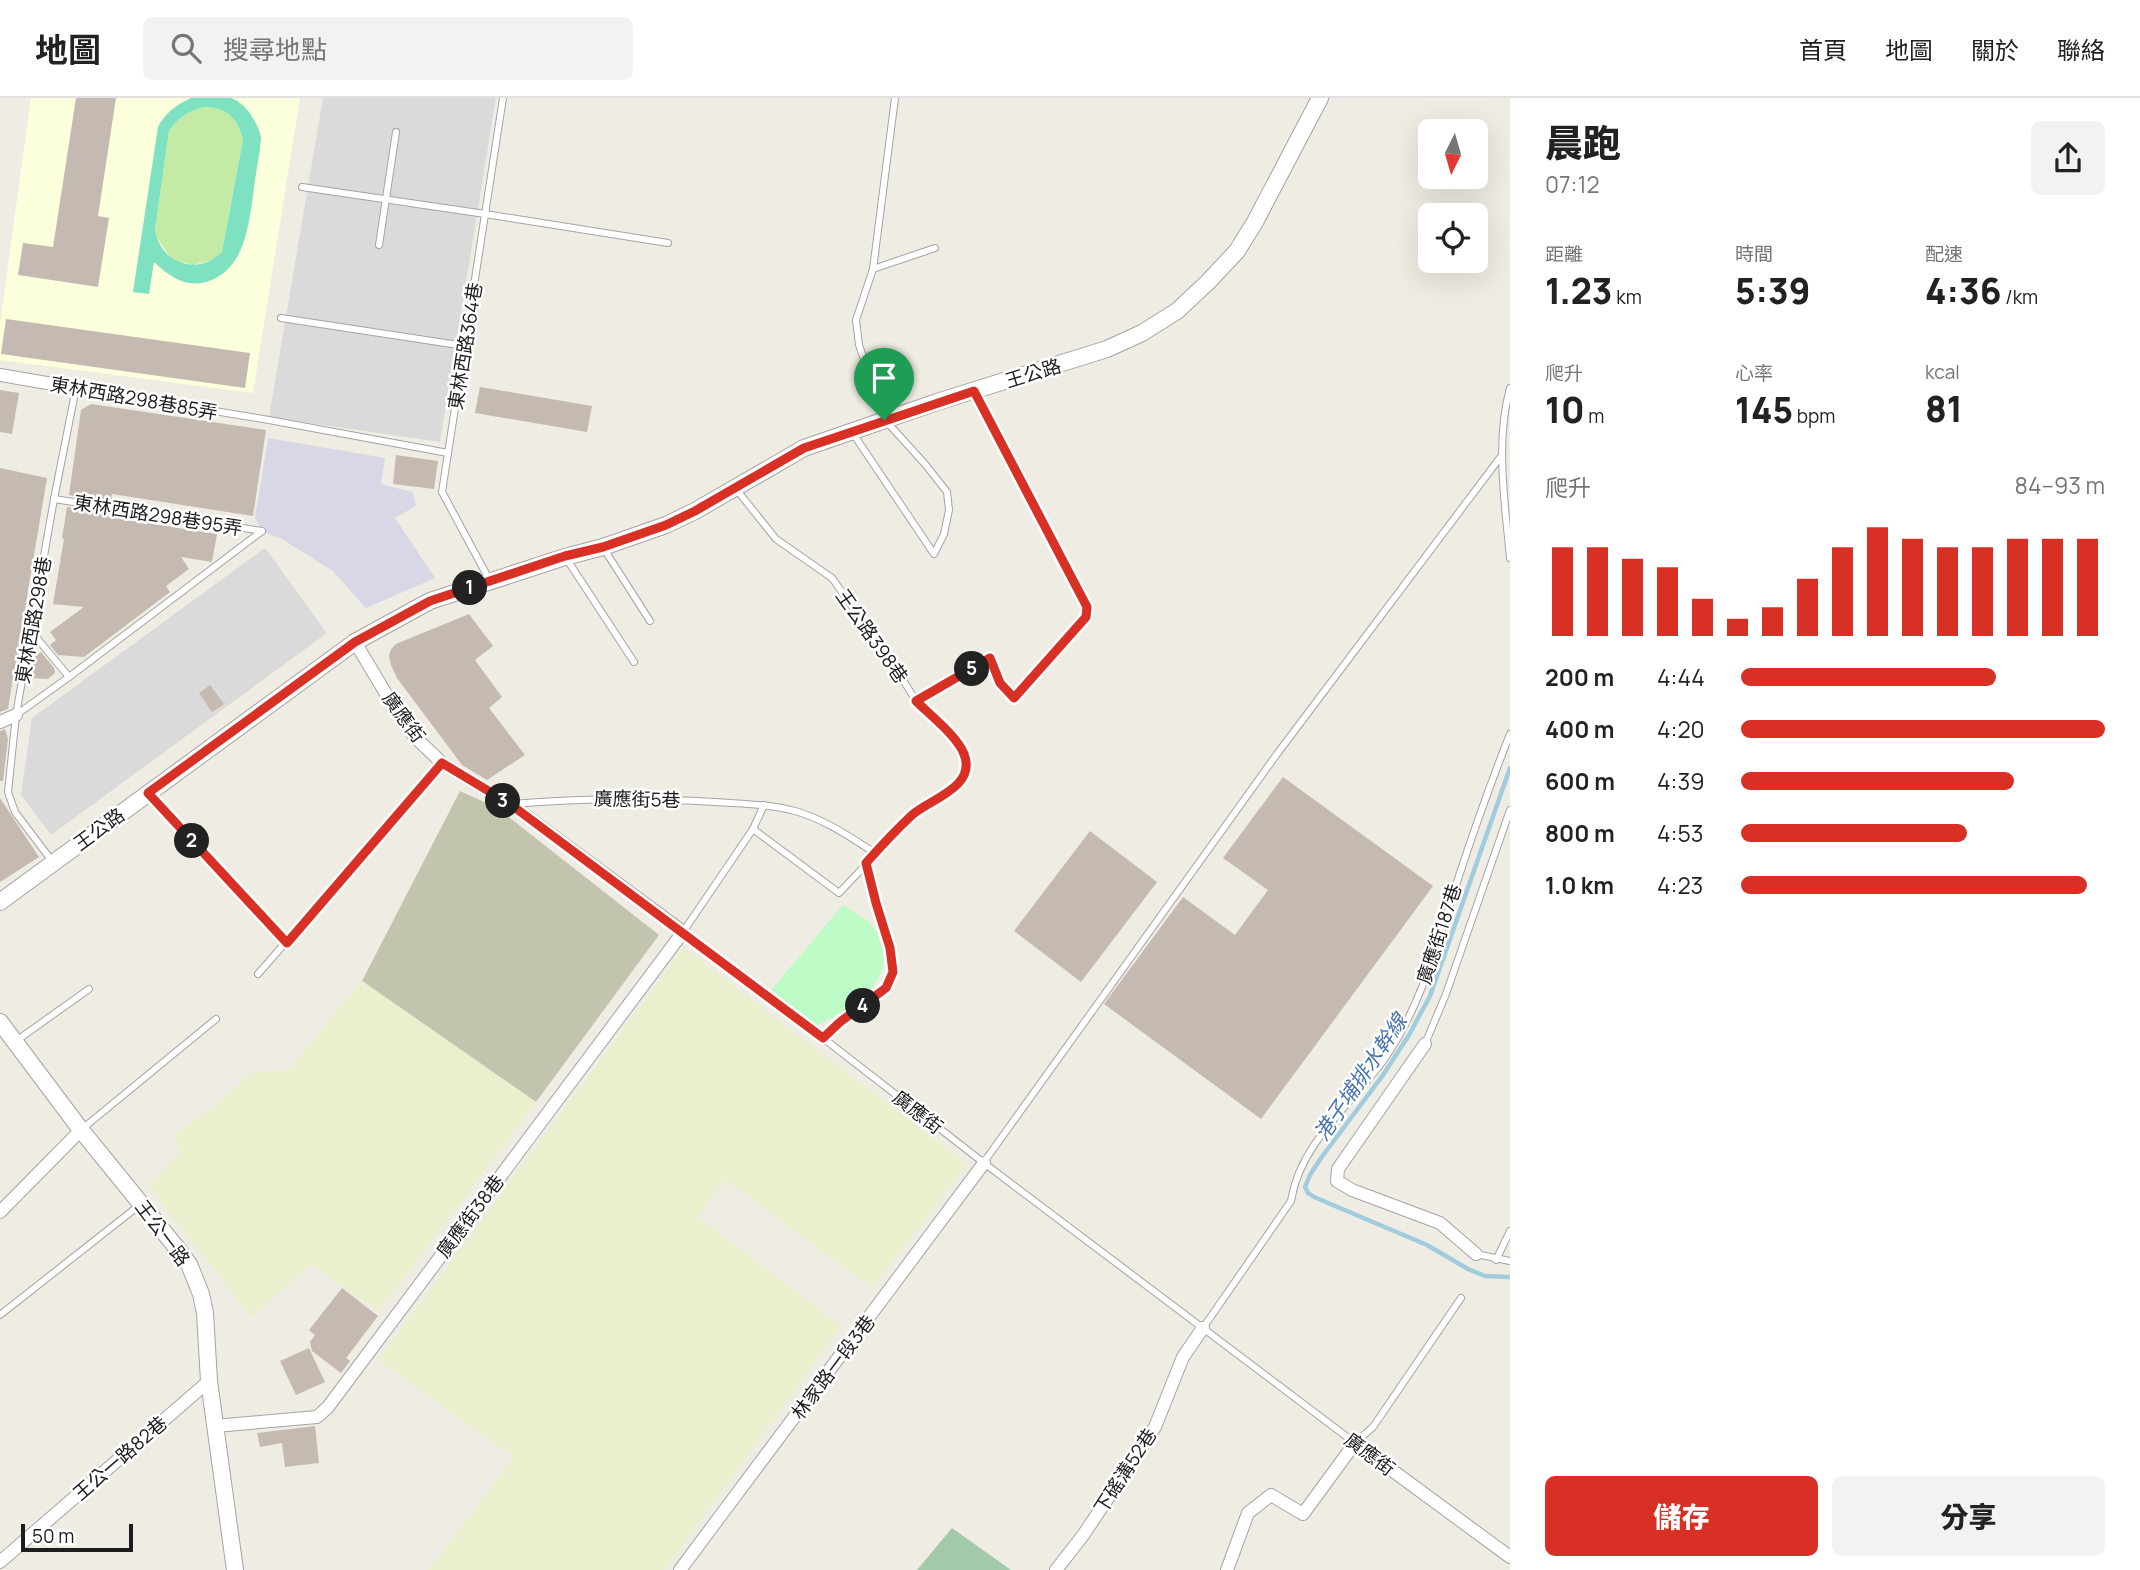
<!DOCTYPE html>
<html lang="zh-TW">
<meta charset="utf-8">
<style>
:root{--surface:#fff;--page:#f2f2f2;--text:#222;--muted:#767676;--line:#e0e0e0;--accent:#d93025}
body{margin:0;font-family:Manrope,"Noto Sans TC",sans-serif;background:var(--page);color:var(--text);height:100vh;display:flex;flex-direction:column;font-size:26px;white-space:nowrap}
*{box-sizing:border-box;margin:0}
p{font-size:23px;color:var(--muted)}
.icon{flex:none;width:38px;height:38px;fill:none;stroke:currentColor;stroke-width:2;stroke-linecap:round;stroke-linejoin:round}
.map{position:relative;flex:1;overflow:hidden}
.details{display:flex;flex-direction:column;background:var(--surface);width:630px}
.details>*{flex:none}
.needle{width:46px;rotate:185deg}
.buttons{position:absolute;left:1418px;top:21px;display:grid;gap:14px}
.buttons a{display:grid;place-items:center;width:70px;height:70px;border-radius:10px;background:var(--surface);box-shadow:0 7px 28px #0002;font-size:35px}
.scale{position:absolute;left:21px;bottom:18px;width:112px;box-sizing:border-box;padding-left:7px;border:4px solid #1d1d1d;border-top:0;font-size:19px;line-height:24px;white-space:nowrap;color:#1d1d1d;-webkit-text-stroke:5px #fff;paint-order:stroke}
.pin{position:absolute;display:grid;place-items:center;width:60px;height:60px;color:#fff;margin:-72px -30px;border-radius:50% 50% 50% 0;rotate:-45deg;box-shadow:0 0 7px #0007}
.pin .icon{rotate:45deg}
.km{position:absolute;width:35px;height:35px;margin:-18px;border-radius:50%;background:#222;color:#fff;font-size:19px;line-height:35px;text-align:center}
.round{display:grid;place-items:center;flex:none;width:74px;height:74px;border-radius:10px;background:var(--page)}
.headline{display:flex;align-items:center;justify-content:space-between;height:119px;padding:0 35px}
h1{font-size:38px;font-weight:800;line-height:52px}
.metrics{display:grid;grid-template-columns:repeat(3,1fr);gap:10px;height:119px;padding:7px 35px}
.metrics div{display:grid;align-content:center}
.metrics b{font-size:35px;font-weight:800}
.metrics small{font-size:19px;font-weight:400}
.metrics p{font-size:19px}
.chart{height:196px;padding:14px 35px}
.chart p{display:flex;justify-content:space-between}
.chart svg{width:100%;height:126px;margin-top:7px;stroke:var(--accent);stroke-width:6}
.action{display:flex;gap:14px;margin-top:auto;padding:14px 35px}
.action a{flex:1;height:80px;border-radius:10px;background:var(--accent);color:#fff;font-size:28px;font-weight:800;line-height:80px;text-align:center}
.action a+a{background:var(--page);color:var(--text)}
ul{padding:0 35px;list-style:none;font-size:23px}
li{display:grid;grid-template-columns:112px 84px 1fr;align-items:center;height:52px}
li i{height:18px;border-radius:9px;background:var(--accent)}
header{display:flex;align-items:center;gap:42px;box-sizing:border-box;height:98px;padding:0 35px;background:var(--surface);border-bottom:2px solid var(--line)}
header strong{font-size:33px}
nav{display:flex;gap:38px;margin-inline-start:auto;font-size:24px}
.search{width:490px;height:63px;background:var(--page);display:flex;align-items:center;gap:18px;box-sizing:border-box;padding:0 24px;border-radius:10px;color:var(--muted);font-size:26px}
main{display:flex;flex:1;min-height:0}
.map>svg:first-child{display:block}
</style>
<header>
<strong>地圖</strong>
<div class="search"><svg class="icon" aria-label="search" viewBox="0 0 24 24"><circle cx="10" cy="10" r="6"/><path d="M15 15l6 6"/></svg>搜尋地點</div>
<nav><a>首頁</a><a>地圖</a><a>關於</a><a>聯絡</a></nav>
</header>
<main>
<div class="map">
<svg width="1510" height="1472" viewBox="0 0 1510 1472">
<rect width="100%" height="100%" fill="#efece3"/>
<g fill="#dbdada">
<path d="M323,0h173l-56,344 -171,-25z"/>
<path d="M265,450l62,85 -276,202 -30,-40 11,-77z"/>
</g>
<path fill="#fcffdb" d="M31,0h269l-47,295 -253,-33v-36z"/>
<path fill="#c2c4ae" d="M460,693l37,17 162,127 -123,167 -174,-121z"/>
<g fill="#eaefcd">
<path d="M684,850l283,216 -95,124 -147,-109 -27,38 143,109 -177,244h-235l85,-113 -136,-97z"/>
<path d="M362,883l174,121 -157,209 -68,-47 -60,53 -102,-131 31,-33 -6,-18 36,-25 41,-37 39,-4z"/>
</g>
<path fill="#c3eba6" d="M204,9c23,1 33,10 39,32l-21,113 -6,7 -23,6 -21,-5 -15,-22 -2,-8 14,-99c9,-13 19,-20 35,-24z"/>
<path fill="#a3c9ab" d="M952,1430l59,42h-94z"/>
<path fill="#bdfbc7" d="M843,807c10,7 25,14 31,23 31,50 -20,79 -58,98l-45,-36z"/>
<path fill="#7de1c2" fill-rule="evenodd" d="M191,0c12,0 28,0 40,0 14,4 28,26 30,40 0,3 -1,7 -1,11 -3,18 -6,36 -8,54 -5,31 -10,68 -46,79 -21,6 -37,-6 -52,-20l-5,32 -16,-2 25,-165c7,-14 18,-22 33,-29zM204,9c23,1 33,10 39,32l-21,113c-24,24 -61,12 -67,-22l14,-99c9,-13 19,-20 35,-24z"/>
<path fill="#d8d7e5" d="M268,340l117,20 -4,26 31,8 4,14 -21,12 40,60 -69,30 -33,-37 -51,-32 -20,-8 -7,-13z"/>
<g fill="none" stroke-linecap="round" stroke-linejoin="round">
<path stroke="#a1ccde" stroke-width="4.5" d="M1510,670l-80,228 -21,39 -26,40 -62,83 -11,17 -5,12 3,6 6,4 113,48 41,24 17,7 25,1"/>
</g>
<g fill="#c4bab2">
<path d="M76,0h40l-18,118 11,2 -11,69 -80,-12 5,-32 30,4z"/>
<path d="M6,221l244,34 -5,35 -244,-34z"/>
<path d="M480,289l112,19 -5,26 -112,-19z"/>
<path d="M0,292l19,3 -7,41 -12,-2z"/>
<path d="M91,306l175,26 -13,86 -141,-22 -1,8 -42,-7 12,-85z"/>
<path d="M396,357l42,6 -4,28 -41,-5z"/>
<path d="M0,370l47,10 -33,196 4,-3 -1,7h-4l-5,31 -8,3z"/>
<path d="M67,409l42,6 -1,4 109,17 -5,28 -31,-5 8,12 -23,17 4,6 -86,65 -26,-2 -8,-10 6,-5 -6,-8 34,-25 -31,-3 11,-65 -2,-1z"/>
<path d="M469,516l24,32 -18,14 27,37 -13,11 36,47 -38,25 -25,-15 -65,-87 -6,-13 -2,-9 2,-7 5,-5z"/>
<path d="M41,554l13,16 1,5 -7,6 -20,-1 3,-18z"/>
<path d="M210,587l14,19 -12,8 -13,-19z"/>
<path d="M5,631l3,10 -5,42h-3v-50z"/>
<path d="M1283,679l150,109 -172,233 -157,-115 79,-107 52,38 33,-45 -45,-32z"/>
<path d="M0,700l39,59 -39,25z"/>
<path d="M1090,733l67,51 -76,100 -67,-51z"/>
<path d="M342,1190l36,28 -32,42 4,3 -9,12 -29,-22 -2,-9 5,-7 -6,-5z"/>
<path d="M309,1250l16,34 -29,13 -16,-34z"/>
<path d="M315,1328l4,37 -34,4 -3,-24 -22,4 -3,-14z"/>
</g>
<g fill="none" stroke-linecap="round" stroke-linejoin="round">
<g stroke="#a4a4a4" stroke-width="8">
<g id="service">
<path d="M302,89l183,27 183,29"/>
<path d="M379,147l17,-113"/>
<path d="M873,171l62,-21"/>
<path d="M281,220l184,28"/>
<path d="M1510,290c-15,54 -5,115 0,170"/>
<path d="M852,334l82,122 10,-20 5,-24 -2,-18 -22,-28 -40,-44 -26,-75 -3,-25 17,-51 22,-171"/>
<path d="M736,391l40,50 56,39 63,89 21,34 47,50 4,13 -11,23 -41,26 -76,80 -86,-64"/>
<path d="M54,401l208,32"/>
<path d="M604,451l46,72"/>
<path d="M566,460l68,104"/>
<path d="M490,483l-48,-89 61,-394"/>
<path d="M31,533l38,46"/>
<path d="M916,603l74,-43 10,25 14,15 72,-81 1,-10 -113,-216"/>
<path d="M16,617l53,-38 193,-146"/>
<path d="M149,696l138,149"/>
<path d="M512,706c69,-6 134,-6 203,-2 27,2 54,2 80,9 29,8 55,26 80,42"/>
<path d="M764,707l-11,24 -70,103 140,106 161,125 371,280 18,-16 88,-129"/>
<path d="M52,763l-37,-49 -7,-20 8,-77 38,-216 22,-111 193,32 179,33"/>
<path d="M258,876l184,-211"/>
<path d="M823,940l17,-16 46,-34 7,-16 -3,-24 -14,-45 -10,-40"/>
<path d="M16,943l73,-52"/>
<path d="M1425,946l21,-50 64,-184"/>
<path d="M82,1031l134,-110"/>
<path d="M984,1064l293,-408 225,-299"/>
<path d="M1476,1156l34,7"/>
<path d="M1496,1162l14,-29"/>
<path d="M0,1217l141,-111"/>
<path d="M1203,1230l88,-127c9,-58 59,-95 92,-140 38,-53 55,-120 75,-182 16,-49 33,-97 52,-145"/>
</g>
</g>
<g stroke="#a4a4a4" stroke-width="14">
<g id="minor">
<path d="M0,277l76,13"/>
<path d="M0,624l16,-7"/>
<path d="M1425,946l-87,125 -1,12 15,9 88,33 36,31"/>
<path d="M0,1114l81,-82"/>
<path d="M215,1328l102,-9 11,-10 355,-475 -173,-128 -68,-41 -27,-26 -14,-18 -46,-77"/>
<path d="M0,1464l209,-181"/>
<path d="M680,1472l304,-407"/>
<path d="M1056,1472l28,-36 71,-107 28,-70 20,-29"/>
<path d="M1227,1472l21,-57 23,-18 32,19 52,-71 155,114"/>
</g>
</g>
<g stroke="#a4a4a4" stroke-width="18">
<g id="tertiary">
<path d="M0,804l355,-260 75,-41 135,-44 38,-10 63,-22 29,-14 109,-63 133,-46 170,-53 35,-16 35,-22 30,-28 30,-32 18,-29 65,-124"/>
<path d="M0,924l81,108 95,117 13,17 12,30 4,19 4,68 26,189"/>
</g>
</g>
<use href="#service" stroke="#fff" stroke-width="6"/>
<use href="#minor" stroke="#fff" stroke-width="12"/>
<use href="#tertiary" stroke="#fff" stroke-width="16"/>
</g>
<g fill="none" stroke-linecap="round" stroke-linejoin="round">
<g stroke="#fff" stroke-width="14">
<path id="route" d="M974,293l113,216 -1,10 -72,81 -14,-15 -10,-25 -74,43c14,14 41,35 48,53 13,33 -34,45 -52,61 -16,15 -31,31 -46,48l10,40 14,45 3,24 -7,16 -46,34 -17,16 -313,-234 -68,-41 -155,180 -139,-150 207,-151 75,-41 135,-45 38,-9 63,-22 29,-14 109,-63z"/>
</g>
<use href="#route" stroke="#d93025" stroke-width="9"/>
</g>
<g text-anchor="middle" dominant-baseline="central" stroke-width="5" stroke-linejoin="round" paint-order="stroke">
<g font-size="19" fill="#1d1d1d" stroke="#fff">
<text transform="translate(465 248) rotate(-81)">東林西路364巷</text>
<text transform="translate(1033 275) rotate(-17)">王公路</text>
<text transform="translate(134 300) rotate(10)">東林西路298巷85弄</text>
<text transform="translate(158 417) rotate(9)">東林西路298巷95弄</text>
<text transform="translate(33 522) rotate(-80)">東林西路298巷</text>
<text transform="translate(872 538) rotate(55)">王公路398巷</text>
<text transform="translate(404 619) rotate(54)">廣應街</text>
<text transform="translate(637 701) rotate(1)">廣應街5巷</text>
<text transform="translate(99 731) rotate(-36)">王公路</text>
<text transform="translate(1439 836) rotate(-72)">廣應街187巷</text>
<text transform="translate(918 1014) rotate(38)">廣應街</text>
<text transform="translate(470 1118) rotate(-53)">廣應街38巷</text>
<text transform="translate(163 1135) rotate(53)">王公一路</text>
<text transform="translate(833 1269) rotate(-53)">林家路一段3巷</text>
<text transform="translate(1370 1356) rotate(37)">廣應街</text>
<text transform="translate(120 1360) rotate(-41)">王公一路82巷</text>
<text transform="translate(1125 1373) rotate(-57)">下磘溝52巷</text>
</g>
<g font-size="21" font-style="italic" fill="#4773b0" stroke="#fff">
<text transform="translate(1360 979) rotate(-56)">港子埔排水幹線</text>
</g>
</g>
</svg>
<div class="buttons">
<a><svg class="needle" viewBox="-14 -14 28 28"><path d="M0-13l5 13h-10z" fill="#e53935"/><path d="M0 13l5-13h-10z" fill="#767676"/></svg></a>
<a><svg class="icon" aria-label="locate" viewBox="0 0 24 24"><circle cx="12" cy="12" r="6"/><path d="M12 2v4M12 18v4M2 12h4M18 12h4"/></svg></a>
</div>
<div class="scale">50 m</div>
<div class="pin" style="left:884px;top:322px;background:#1e9e55"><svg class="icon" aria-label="arrive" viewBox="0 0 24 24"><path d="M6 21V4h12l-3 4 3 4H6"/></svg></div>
<b class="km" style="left:470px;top:490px">1</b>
<b class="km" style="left:192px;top:743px">2</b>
<b class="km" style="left:503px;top:703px">3</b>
<b class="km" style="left:863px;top:908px">4</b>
<b class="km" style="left:972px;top:571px">5</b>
</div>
<section class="details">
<div class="headline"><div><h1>晨跑</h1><p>07:12</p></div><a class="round"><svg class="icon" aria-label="share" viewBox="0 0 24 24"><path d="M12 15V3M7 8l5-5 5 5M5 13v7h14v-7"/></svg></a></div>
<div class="metrics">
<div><p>距離</p><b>1.23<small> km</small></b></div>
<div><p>時間</p><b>5:39</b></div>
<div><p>配速</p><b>4:36<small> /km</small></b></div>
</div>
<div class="metrics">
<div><p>爬升</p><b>10<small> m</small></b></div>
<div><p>心率</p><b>145<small> bpm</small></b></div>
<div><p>kcal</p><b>81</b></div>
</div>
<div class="chart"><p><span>爬升</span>84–93 m</p>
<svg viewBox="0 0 160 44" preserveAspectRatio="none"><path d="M5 44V13M15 44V13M25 44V17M35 44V20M45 44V31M55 44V38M65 44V34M75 44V24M85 44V13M95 44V6M105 44V10M115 44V13M125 44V13M135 44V10M145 44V10M155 44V10"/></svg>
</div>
<ul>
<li><b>200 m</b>4:44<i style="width:70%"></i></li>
<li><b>400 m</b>4:20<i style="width:100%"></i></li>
<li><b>600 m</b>4:39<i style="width:75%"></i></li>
<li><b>800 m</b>4:53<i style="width:62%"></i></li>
<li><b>1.0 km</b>4:23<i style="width:95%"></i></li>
</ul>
<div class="action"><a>儲存</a><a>分享</a></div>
</section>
</main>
